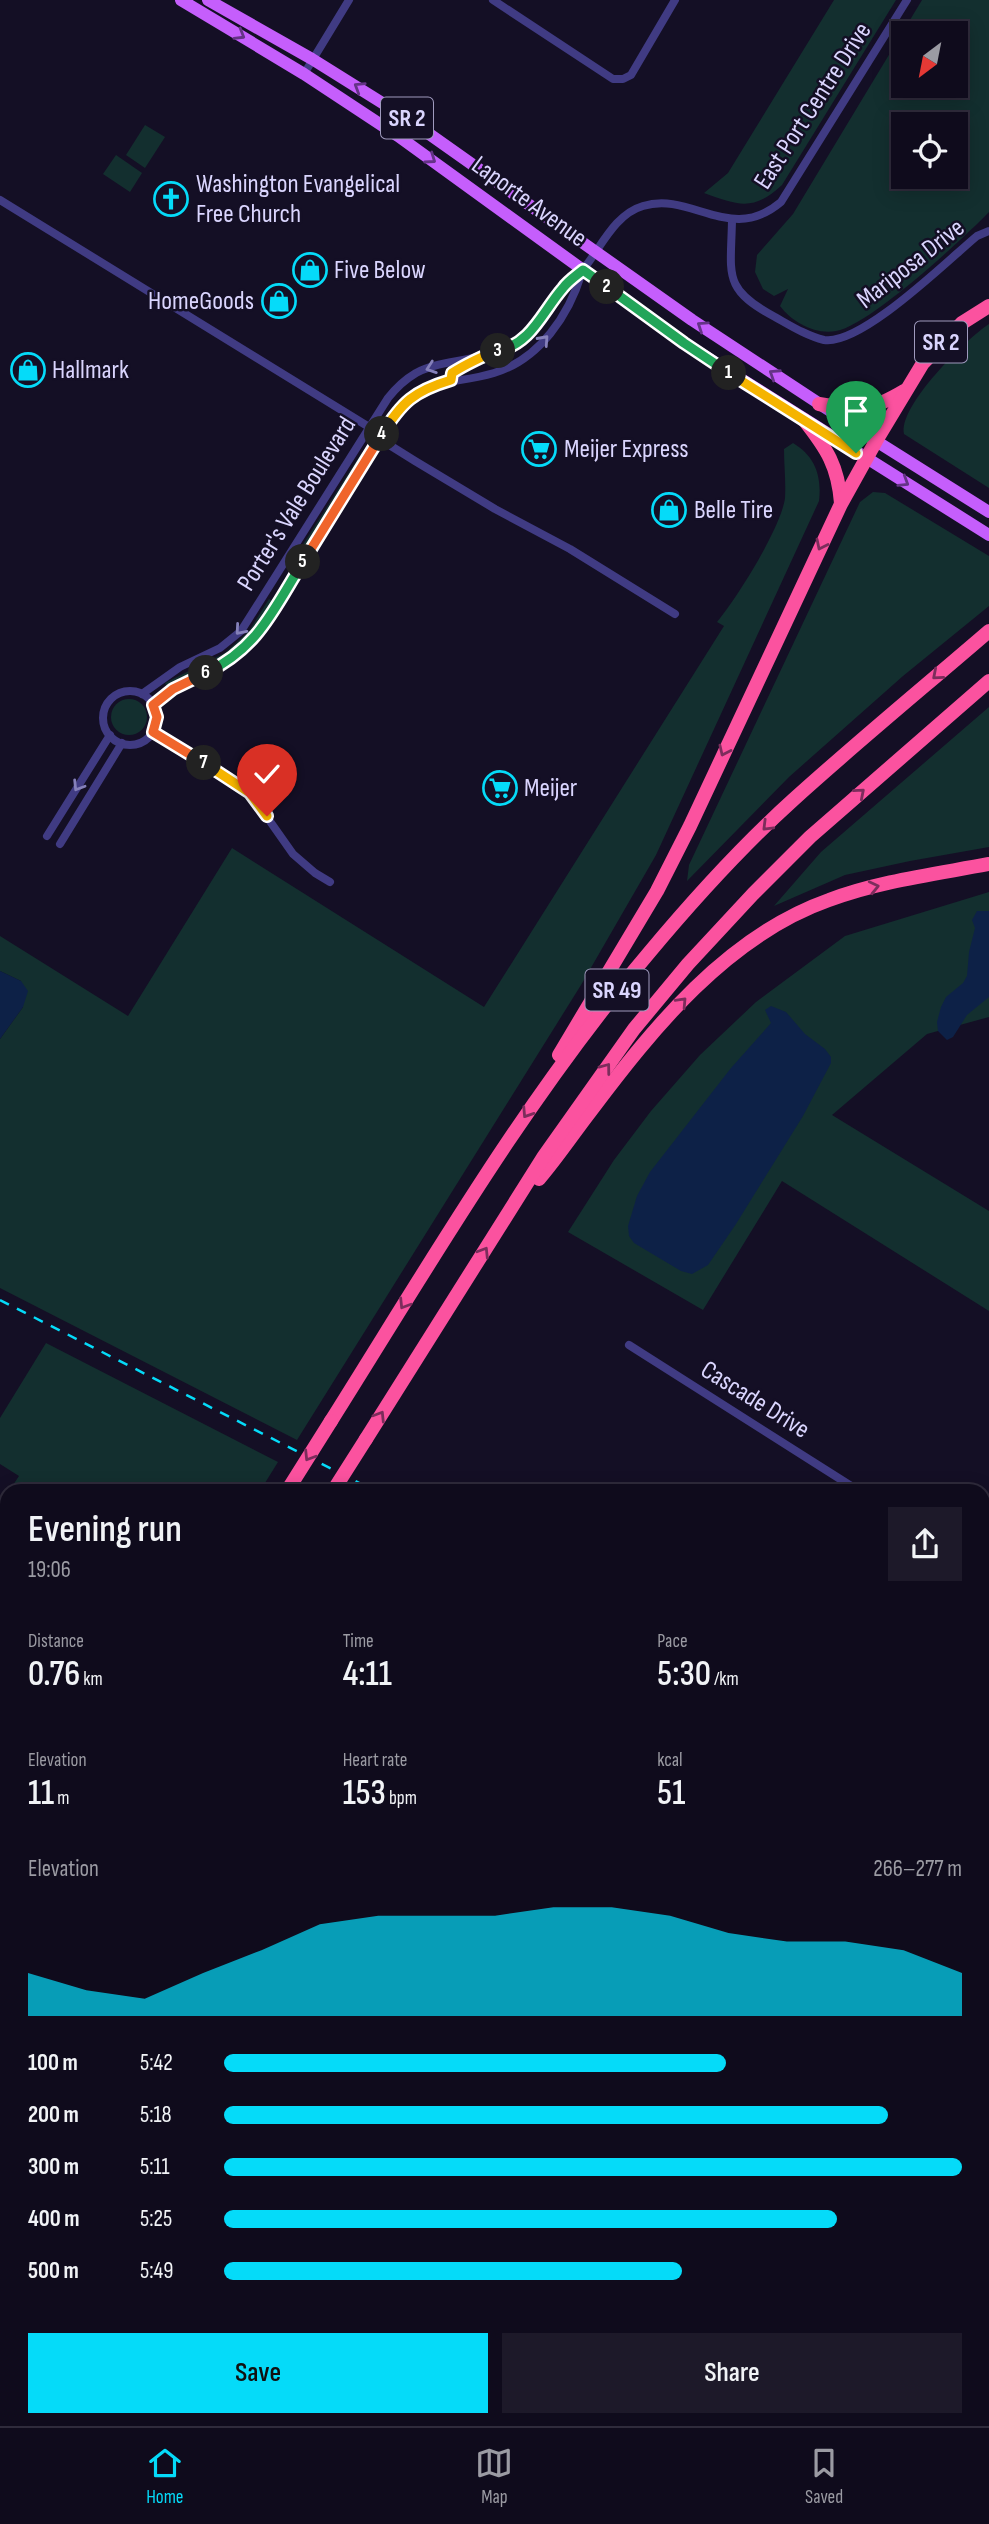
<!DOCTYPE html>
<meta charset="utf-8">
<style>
:root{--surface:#0f0b1c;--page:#1d1929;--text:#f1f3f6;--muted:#9b9ba3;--line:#2f2b3b;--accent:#05dbf9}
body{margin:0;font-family:"Sofia Sans Condensed",sans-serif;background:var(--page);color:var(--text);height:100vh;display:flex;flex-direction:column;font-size:26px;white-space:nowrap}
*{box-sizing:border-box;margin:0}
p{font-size:23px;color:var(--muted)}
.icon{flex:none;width:38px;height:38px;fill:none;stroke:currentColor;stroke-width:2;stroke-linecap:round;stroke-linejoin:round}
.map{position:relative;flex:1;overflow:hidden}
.side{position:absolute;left:0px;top:1484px;width:990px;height:943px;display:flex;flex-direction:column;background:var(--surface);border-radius:21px 21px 0 0;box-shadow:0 4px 18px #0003,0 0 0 2px var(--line)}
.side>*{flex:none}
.needle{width:46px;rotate:212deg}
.fabs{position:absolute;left:891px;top:21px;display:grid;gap:14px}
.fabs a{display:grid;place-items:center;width:77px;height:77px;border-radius:0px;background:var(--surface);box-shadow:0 4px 18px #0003,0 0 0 2px var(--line);font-size:35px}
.pin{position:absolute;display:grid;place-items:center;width:60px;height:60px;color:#fff;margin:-72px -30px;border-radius:50% 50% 50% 0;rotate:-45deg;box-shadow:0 0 7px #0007}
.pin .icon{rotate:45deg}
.km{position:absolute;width:35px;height:35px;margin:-18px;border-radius:50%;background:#222;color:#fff;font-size:19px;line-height:35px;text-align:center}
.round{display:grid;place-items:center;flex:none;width:74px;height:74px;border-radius:0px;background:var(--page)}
.headline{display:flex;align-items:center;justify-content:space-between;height:119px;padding:0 28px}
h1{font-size:38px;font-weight:600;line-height:52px}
.stats{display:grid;grid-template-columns:repeat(3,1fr);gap:10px;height:119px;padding:7px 28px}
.stats div{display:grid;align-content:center}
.stats b{font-size:35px;font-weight:600}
.stats small{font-size:19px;font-weight:400}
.stats p{font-size:19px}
.chart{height:196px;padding:14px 28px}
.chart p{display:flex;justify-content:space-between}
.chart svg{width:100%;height:126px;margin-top:7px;fill:var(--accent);opacity:.7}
.action{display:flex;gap:14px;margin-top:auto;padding:14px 28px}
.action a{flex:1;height:80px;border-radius:0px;background:var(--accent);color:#111;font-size:28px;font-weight:600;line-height:80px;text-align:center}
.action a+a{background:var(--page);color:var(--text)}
ul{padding:0 28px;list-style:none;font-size:23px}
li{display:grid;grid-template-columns:112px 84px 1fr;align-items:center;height:52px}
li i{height:18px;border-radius:9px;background:var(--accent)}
.tab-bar{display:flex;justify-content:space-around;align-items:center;height:98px;border-top:2px solid var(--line);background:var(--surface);font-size:19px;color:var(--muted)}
.tab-bar a{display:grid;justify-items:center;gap:4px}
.tab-bar .on{color:var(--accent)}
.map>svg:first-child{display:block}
</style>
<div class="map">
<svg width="989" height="2426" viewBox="0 0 989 2426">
<rect width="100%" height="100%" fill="#140f25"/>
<g fill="#132f2f" fill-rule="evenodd">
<path d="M834,0h62l-114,185c-29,27 -44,20 -78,8l24,-20z"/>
<path d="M922,0h67v212c-25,26 -120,114 -153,119 -21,4 -44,-9 -56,-25l8,-17 -14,7 -11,-7 -8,-17 2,-17 36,-41zM903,33h53v53h-53zM903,124h53v53h-53z"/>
<path d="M145,125l20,12 -20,31 -19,-13z"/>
<path d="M116,155l26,18 -12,19 -27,-18z"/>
<path d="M989,324v164l-85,-54c-7,-27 63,-96 85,-110z"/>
<path d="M793,443c22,13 29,33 26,58l-163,354 -75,130 -284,455 -297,-152v-249l23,-32 -2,-26 -21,-10v-35l128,80 104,-168 252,159 240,-381 -7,-4c20,-24 64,-94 68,-124 1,-16 -1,-33 -1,-49z"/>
<path d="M362,452l1,3 -72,113 -1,-3z"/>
<path d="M873,492l12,1 104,63v50l-86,70 -114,101 -102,104 2,-16 171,-363z"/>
<path d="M269,599l3,2c-13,22 -27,44 -50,58 -18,11 -38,17 -55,28l-2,-4 60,-30 24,-22z"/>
<circle cx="129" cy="717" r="18"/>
<path d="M989,707v140l-79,14 -65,14 -71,31 47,-54z"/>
<path d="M989,892v125l-62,17 -95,81 157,96v100l-207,-130 -79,129 -135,-78 46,-72 37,-49 49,-56 56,-53 89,-66z"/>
<path d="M46,1343l232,119 -18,29h-251l10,-15 -19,-12v-46z"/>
<path d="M7,1495v99l-7,-5v-84z"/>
<path d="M7,2110v310h547l-4,6h-550v-305z"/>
</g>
<g fill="#0d2147">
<path d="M977,911h12v86l-22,18 -14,22 -6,3 -9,-9 -1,-9 4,-15 5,-10 17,-14 4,-7 2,-24 6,-24 -3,-8z"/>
<path d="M0,971l21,10 7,10 -5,16 -23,32z"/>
<path d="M771,1006l15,6 19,22 20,15 6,8v6l-28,53 -67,108 -28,41 -16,9 -11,-3 -47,-28 -5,-7 -1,-10 9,-30 13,-24 81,-104 40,-45 -6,-13z"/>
<path d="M989,2063v114l-5,-1v-105z"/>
</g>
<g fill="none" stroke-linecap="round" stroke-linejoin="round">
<g stroke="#403b83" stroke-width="8">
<path d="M493,0l120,79h10l8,-4 44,-75"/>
<path d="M304,74l45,-74"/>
<path d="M0,200l369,227 13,8 9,11 24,15 80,48 75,40 105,65"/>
<path d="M732,220c-1,55 -10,69 43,97 16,9 32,19 49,23 37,6 123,-79 153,-104l12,-5"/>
<path d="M451,380c2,-12 21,-16 31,-23"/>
<circle cx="130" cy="718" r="27"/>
<path d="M142,694l38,-27 40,-19 21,-17 147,-233c8,-10 16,-18 28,-25 32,-17 84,-11 110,-36 15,-14 24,-32 35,-47 7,-9 17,-14 24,-23 16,-20 30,-53 58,-61 49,-15 87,39 138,-4l126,-202"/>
<path d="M153,705c33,-26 74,-37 102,-68l139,-222c33,-40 56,-29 100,-42 46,-14 75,-58 88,-101"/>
<path d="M153,732l97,61 43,61 22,19 15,9"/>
<path d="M47,836l63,-101"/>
<path d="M60,844l62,-101"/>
<path d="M629,1345l230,146"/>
<path d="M984,1570l5,3"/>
<path d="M984,1775l5,3"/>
<path d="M0,1804l7,-11"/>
<path d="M701,2420l12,6"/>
<path d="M643,2426l8,-6"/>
</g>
<g stroke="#403b83" stroke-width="10">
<path d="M0,1601l7,4"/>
<path d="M984,2005l5,-8"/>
<path d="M984,2221l5,3"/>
<path d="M719,2426l4,-6"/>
</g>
<g stroke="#c55efc" stroke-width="12">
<path d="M181,0l123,74 94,62 286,207 305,192"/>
<path d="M208,0l104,59 96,60 284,201 184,121 113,71"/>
</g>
<g stroke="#fb529f" stroke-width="14">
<path d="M819,404c39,7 50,8 85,-13"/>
<path d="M804,420c23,29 34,46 37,83"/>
<path d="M559,1055l98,-164 33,-65 151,-322 35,-63 47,-78 39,-40 27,-17"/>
<path d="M539,1179c18,-21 34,-45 51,-67 63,-84 137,-176 239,-212 50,-19 107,-26 160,-36"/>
<path d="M331,1421c100,-159 195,-323 317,-467 45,-54 93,-107 145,-154 64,-58 131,-113 196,-169"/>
<path d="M366,1439l178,-283 90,-127 54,-65 65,-70 57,-57 179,-156"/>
<path d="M0,1950l7,-11"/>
<path d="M0,2023l7,-11"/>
</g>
<g stroke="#05dbf9" stroke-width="2.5" stroke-dasharray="10 9" stroke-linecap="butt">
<path d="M0,1300l375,191"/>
<path d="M984,1809l5,2"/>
</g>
<g stroke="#fb529f" stroke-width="14">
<path d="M287,1491l44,-70"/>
<path d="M333,1491l33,-52"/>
</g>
</g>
<defs><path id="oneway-chevron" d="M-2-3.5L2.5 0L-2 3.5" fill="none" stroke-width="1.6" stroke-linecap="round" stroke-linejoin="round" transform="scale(1.75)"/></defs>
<g stroke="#643386">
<use href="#oneway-chevron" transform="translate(240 35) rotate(31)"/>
<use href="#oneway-chevron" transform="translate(359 87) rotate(-148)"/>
<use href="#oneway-chevron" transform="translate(431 159) rotate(35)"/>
<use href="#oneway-chevron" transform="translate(702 326) rotate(-146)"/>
<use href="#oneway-chevron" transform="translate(774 374) rotate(-147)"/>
<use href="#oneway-chevron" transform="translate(904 482) rotate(32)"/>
</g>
<g stroke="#8580ba">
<use href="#oneway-chevron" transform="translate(544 340) rotate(-48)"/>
<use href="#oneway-chevron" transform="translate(431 368) rotate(161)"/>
<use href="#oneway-chevron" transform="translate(240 630) rotate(131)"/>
<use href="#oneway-chevron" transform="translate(78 786) rotate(122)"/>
</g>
<g stroke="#7c2d5c">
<use href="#oneway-chevron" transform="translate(821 545) rotate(116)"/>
<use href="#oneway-chevron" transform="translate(937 675) rotate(139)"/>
<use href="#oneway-chevron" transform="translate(724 751) rotate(115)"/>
<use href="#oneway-chevron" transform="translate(860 793) rotate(-41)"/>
<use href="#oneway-chevron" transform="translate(767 826) rotate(135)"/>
<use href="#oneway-chevron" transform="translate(874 887) rotate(-13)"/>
<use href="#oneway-chevron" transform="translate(682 1002) rotate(-47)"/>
<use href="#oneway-chevron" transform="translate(606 1068) rotate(-53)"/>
<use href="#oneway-chevron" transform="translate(527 1113) rotate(123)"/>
<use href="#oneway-chevron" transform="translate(484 1252) rotate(-58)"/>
<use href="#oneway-chevron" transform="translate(404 1304) rotate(122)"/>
<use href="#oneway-chevron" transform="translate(380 1416) rotate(-58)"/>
<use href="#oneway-chevron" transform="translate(309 1456) rotate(122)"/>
</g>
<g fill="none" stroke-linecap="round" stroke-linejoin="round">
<g stroke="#fff" stroke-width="14">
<path id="split-1" d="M729,373l127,80"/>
</g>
<g stroke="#fff" stroke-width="14">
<path id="split-2" d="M607,287l77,56 45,30"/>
</g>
<g stroke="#fff" stroke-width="14">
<path id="split-3" d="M498,351c34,-8 44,-39 65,-63 5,-7 14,-13 20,-18l24,17"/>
</g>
<g stroke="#fff" stroke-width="14">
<path id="split-4" d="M382,434c20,-32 32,-43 69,-54l1,-7c11,-7 34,-19 46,-22"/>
</g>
<g stroke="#fff" stroke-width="14">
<path id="split-5" d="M303,562l79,-128"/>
</g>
<g stroke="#fff" stroke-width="14">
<path id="split-6" d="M206,673c53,-26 67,-63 97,-111"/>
</g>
<g stroke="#fff" stroke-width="14">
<path id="split-7" d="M204,763l-51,-31 4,-15 -4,-12 20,-16 33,-16"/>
</g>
<g stroke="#fff" stroke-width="14">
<path id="split-8" d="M204,763l46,30 17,23"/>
</g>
<use href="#split-1" stroke="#f5b400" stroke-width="9"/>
<use href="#split-2" stroke="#22a559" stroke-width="9"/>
<use href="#split-3" stroke="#22a559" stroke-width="9"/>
<use href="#split-4" stroke="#f5b400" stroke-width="9"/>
<use href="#split-5" stroke="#f0652b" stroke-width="9"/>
<use href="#split-6" stroke="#22a559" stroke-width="9"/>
<use href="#split-7" stroke="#f0652b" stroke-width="9"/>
<use href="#split-8" stroke="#f5b400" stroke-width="9"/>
</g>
<defs>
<g id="church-ring" transform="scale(1.75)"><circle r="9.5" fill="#140f25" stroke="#05dbf9" stroke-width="1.5"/><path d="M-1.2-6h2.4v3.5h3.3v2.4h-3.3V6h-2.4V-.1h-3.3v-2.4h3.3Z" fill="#05dbf9"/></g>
<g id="shop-ring" transform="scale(1.75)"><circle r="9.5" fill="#140f25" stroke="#05dbf9" stroke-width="1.5"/><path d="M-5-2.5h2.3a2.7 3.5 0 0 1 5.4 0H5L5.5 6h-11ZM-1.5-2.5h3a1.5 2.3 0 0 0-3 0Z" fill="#05dbf9"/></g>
<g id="supermarket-ring" transform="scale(1.75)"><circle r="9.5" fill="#140f25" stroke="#05dbf9" stroke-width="1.5"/><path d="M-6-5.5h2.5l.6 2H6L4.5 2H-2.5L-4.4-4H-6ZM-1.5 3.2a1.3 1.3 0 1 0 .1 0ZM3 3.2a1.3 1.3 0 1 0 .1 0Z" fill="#05dbf9"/></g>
</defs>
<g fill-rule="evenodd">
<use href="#church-ring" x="171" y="199"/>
<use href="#shop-ring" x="310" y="270"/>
<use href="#shop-ring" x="279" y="301"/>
<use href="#shop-ring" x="28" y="370"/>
<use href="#supermarket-ring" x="539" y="449"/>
<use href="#shop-ring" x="669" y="510"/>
<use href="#supermarket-ring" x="500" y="788"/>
</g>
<g text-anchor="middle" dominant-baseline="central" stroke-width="5" stroke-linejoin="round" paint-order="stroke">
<g fill="#140f25" stroke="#9f9abd" stroke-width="2">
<rect x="381" y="97.5" width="52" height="41" rx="5"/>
<rect x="915" y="321.5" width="52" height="41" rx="5"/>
<rect x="585.5" y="969.5" width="63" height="41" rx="5"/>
</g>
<g font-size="24" font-weight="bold" fill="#dad5fe">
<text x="407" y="118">SR 2</text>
<text x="941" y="342">SR 2</text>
<text x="617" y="990">SR 49</text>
</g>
<g font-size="26" fill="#dad5fe" stroke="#140f25">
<text transform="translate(813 106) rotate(-57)">East Port Centre Drive</text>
<text transform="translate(529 202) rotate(36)">Laporte Avenue</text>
<text transform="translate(911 264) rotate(-38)">Mariposa Drive</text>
<text transform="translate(297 504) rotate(-58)">Porter's Vale Boulevard</text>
<text transform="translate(755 1400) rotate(32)">Cascade Drive</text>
</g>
<g font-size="26" fill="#dad5fe" stroke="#140f25" text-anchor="start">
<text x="196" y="184">Washington Evangelical<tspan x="196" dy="30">Free Church</tspan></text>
<text x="334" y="270">Five Below</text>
<text x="254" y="301" text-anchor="end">HomeGoods</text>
<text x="52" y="370">Hallmark</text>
<text x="564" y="449">Meijer Express</text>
<text x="694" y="510">Belle Tire</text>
<text x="524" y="788">Meijer</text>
</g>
</g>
</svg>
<div class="fabs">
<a><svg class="needle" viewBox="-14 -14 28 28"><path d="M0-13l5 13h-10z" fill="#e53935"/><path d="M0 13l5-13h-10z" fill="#9b9ba3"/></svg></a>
<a><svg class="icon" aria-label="locate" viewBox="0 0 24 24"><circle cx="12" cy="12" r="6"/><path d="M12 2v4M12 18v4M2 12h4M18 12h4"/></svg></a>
</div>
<div class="pin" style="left:856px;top:453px;background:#1e9e55"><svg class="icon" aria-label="arrive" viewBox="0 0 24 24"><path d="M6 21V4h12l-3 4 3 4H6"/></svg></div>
<div class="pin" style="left:267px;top:816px;background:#d93025"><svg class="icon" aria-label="check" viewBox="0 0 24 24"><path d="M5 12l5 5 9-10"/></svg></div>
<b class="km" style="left:729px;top:373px">1</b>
<b class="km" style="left:607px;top:287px">2</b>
<b class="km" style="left:498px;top:351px">3</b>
<b class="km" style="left:382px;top:434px">4</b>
<b class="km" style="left:303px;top:562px">5</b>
<b class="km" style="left:206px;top:673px">6</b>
<b class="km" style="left:204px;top:763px">7</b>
<section class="side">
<div class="headline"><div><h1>Evening run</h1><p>19:06</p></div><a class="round"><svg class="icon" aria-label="share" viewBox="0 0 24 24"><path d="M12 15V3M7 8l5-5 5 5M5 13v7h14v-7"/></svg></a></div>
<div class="stats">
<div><p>Distance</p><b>0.76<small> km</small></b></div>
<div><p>Time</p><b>4:11</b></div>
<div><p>Pace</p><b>5:30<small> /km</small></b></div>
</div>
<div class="stats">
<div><p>Elevation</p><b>11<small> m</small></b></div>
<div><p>Heart rate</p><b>153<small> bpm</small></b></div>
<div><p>kcal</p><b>51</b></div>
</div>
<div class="chart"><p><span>Elevation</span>266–277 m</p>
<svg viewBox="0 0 160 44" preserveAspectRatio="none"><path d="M0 44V29L10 35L20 38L30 29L40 21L50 12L60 9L70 9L80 9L90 6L100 6L110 9L120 15L130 18L140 18L150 21L160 29V44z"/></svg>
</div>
<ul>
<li><b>100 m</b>5:42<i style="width:68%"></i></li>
<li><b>200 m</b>5:18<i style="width:90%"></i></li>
<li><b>300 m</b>5:11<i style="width:100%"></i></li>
<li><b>400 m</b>5:25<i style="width:83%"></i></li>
<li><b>500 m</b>5:49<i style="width:62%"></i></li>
</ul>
<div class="action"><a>Save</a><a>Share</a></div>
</section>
</div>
<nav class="tab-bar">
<a class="on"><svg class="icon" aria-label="home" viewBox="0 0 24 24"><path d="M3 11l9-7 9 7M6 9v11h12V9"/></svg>Home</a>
<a><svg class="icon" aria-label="map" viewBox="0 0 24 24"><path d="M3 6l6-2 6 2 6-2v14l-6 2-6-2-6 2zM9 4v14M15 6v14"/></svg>Map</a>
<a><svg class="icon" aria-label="saved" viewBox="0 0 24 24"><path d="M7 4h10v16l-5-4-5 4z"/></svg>Saved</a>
</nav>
